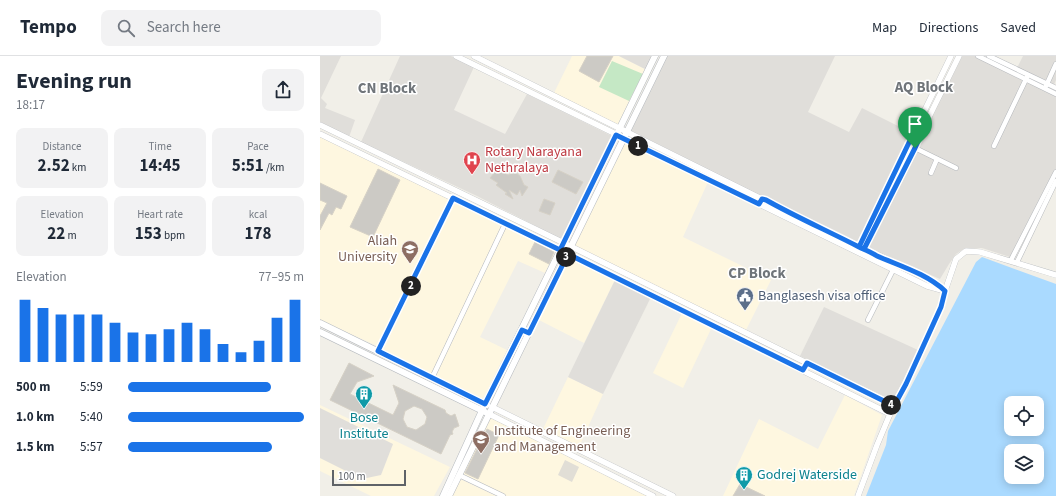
<!DOCTYPE html>
<meta charset="utf-8">
<style>
:root{--surface:#fff;--page:#f2f2f3;--text:#1f2937;--muted:#747a83;--line:#e0e1e3;--accent:#1a73e8}
body{margin:0;font-family:"Source Sans 3",sans-serif;background:var(--page);color:var(--text);height:100vh;display:flex;flex-direction:column;font-size:15px;white-space:nowrap}
*{box-sizing:border-box;margin:0}
p{font-size:13px;color:var(--muted)}
.icon{flex:none;width:22px;height:22px;fill:none;stroke:currentColor;stroke-width:2;stroke-linecap:round;stroke-linejoin:round}
.map{position:relative;flex:1;overflow:hidden}
.details{display:flex;flex-direction:column;background:var(--surface);width:320px}
.details>*{flex:none}
.controls{position:absolute;left:684px;top:340px;display:grid;gap:8px}
.controls a{display:grid;place-items:center;width:40px;height:40px;border-radius:8px;background:var(--surface);box-shadow:0 2px 10px #0003;font-size:20px}
.scale{position:absolute;left:12px;bottom:10px;width:74px;box-sizing:border-box;padding-left:4px;border:2px solid #5f6368;border-top:0;font-size:11px;line-height:14px;white-space:nowrap;color:#5f6368;-webkit-text-stroke:3px #fff;paint-order:stroke}
.pin{position:absolute;display:grid;place-items:center;width:34px;height:34px;color:#fff;margin:-41px -17px;border-radius:50% 50% 50% 0;rotate:-45deg;box-shadow:0 0 4px #0007}
.pin .icon{rotate:45deg}
.km{position:absolute;width:20px;height:20px;margin:-10px;border-radius:50%;background:#222;color:#fff;font-size:11px;line-height:20px;text-align:center}
.round{display:grid;place-items:center;flex:none;width:42px;height:42px;border-radius:8px;background:var(--page)}
.head{display:flex;align-items:center;justify-content:space-between;height:68px;padding:0 16px}
h1{font-size:22px;font-weight:700;line-height:30px}
.stats{display:grid;grid-template-columns:repeat(3,1fr);gap:6px;height:68px;padding:4px 16px}
.stats div{display:grid;align-content:center;border-radius:8px;background:var(--page);text-align:center}
.stats b{font-size:17px;font-weight:700}
.stats small{font-size:11px;font-weight:400}
.stats p{font-size:11px}
.chart{height:112px;padding:8px 16px}
.chart p{display:flex;justify-content:space-between}
.chart svg{width:100%;height:72px;margin-top:4px;stroke:var(--accent);stroke-width:6}
ul{padding:0 16px;list-style:none;font-size:13px}
li{display:grid;grid-template-columns:64px 48px 1fr;align-items:center;height:30px}
li i{height:10px;border-radius:5px;background:var(--accent)}
header{display:flex;align-items:center;gap:24px;box-sizing:border-box;height:56px;padding:0 20px;background:var(--surface);border-bottom:1px solid var(--line)}
header strong{font-size:19px}
nav{display:flex;gap:22px;margin-inline-start:auto;font-size:14px}
.search{width:280px;height:36px;background:var(--page);display:flex;align-items:center;gap:10px;box-sizing:border-box;padding:0 14px;border-radius:8px;color:var(--muted);font-size:15px}
main{display:flex;flex:1;min-height:0}
.map>svg:first-child{display:block}
</style>
<header>
<strong>Tempo</strong>
<div class="search"><svg class="icon" aria-label="search" viewBox="0 0 24 24"><circle cx="10" cy="10" r="6"/><path d="M15 15l6 6"/></svg>Search here</div>
<nav><a>Map</a><a>Directions</a><a>Saved</a></nav>
</header>
<main>
<section class="details">
<div class="head"><div><h1>Evening run</h1><p>18:17</p></div><a class="round"><svg class="icon" aria-label="share" viewBox="0 0 24 24"><path d="M12 15V3M7 8l5-5 5 5M5 13v7h14v-7"/></svg></a></div>
<div class="stats">
<div><p>Distance</p><b>2.52<small> km</small></b></div>
<div><p>Time</p><b>14:45</b></div>
<div><p>Pace</p><b>5:51<small> /km</small></b></div>
</div>
<div class="stats">
<div><p>Elevation</p><b>22<small> m</small></b></div>
<div><p>Heart rate</p><b>153<small> bpm</small></b></div>
<div><p>kcal</p><b>178</b></div>
</div>
<div class="chart"><p><span>Elevation</span>77–95 m</p>
<svg viewBox="0 0 160 44" preserveAspectRatio="none"><path d="M5 44V6M15 44V11M25 44V15M35 44V15M45 44V15M55 44V20M65 44V26M75 44V27M85 44V24M95 44V20M105 44V24M115 44V33M125 44V38M135 44V31M145 44V17M155 44V6"/></svg>
</div>
<ul>
<li><b>500 m</b>5:59<i style="width:81%"></i></li>
<li><b>1.0 km</b>5:40<i style="width:100%"></i></li>
<li><b>1.5 km</b>5:57<i style="width:82%"></i></li>
</ul>
</section>
<div class="map">
<svg width="736" height="440" viewBox="0 0 736 440">
<rect width="100%" height="100%" fill="#f1efe8"/>
<g fill="#fef7e0">
<path d="M252,0h47l28,14 -28,55 -65,-32z"/>
<path d="M0,80l129,63 -33,71 -39,76 -57,-26z"/>
<path d="M304,84l84,42 -25,55 88,43 -25,50 -172,-84z"/>
<path d="M134,146l102,49 -11,22 -27,-12 -38,76 27,13 -24,51 -103,-50z"/>
<path d="M249,201l46,23 -31,63 -45,-23z"/>
<path d="M362,257l30,14 -29,61 -30,-15z"/>
<path d="M248,321l35,17 -24,53 -36,-18z"/>
<path d="M525,339l37,20 -28,81h-131l36,-77 59,30z"/>
<path d="M0,349l130,62 -16,29h-63l-51,-25z"/>
<path d="M170,360l163,80h-146l-46,-22z"/>
<path d="M140,423l36,17h-44z"/>
</g>
<g fill="#e0deda">
<path d="M0,0h21l-20,42 6,6 -2,4 30,12 -6,17 -29,-15z"/>
<path d="M80,0h51l23,11 -20,43 51,24 22,-40 85,42 -49,104 -86,-44 -116,-54z"/>
<path d="M299,0h34l-6,14z"/>
<path d="M346,0h169l-27,56 41,20 13,-24 36,18 7,-17 19,10 -63,125 -137,-65 -94,-48z"/>
<path d="M637,0h21l78,37v77l-43,88 -31,-10h-10l-10,2 -6,4 -7,10 -9,15 -76,-33z"/>
<path d="M703,0h33v24l-3,7 -37,-17z"/>
<path d="M295,224l36,17 -48,97 -35,-17z"/>
<path d="M504,251l94,43 -25,51 -93,-45z"/>
<path d="M0,352l73,36 -12,31 -19,4 -42,-21z"/>
</g>
<path fill="#e1ded6" d="M245,404l14,7 -7,15 -14,-7z"/>
<path fill="#c5e8c5" d="M292,5l31,13 -14,27 -30,-14z"/>
<path fill="#aadaff" fill-rule="evenodd" d="M662,201l74,27v212h-190l20,-51 2,-14 88,-169zM691,347h26v26h-26zM691,395h26v26h-26z"/>
<g fill="#cccac5" stroke="#d6d1c6" fill-rule="evenodd">
<path d="M267,0h26l-14,26 -20,-11z"/>
<path d="M58,113l22,11 -27,57 -23,-10z"/>
<path d="M180,114l8,5 7,-3 5,4 4,9 4,2 -6,9 -2,-6 -3,5 -8,-5 4,9 -8,-5 2,-1 -11,-8 2,-2 -8,-5 5,-6z"/>
<path d="M238,114l25,12 -7,12 -24,-12z"/>
<path d="M0,127l27,13 -6,13 -5,-2 -4,8 -3,-2 -9,17v-14l7,-13 -7,-3z"/>
<path d="M224,143l11,4 -5,12 -11,-4z"/>
<path d="M215,186l19,10 -5,12 -20,-10z"/>
<path d="M29,307l25,13 -17,6 -7,12 43,21 6,-12 -6,-18 52,25 1,3 5,3 4,-2 4,12 -5,2 -2,4 1,2 -3,1 -9,19 -111,-54zM94,350l8,3 5,8 -2,7 -9,6 -9,-3 -4,-8 2,-8z"/>
<path d="M167,373l12,6 -21,44 -13,-6z"/>
<path d="M420,428l25,12h-32z"/>
</g>
<g fill="none" stroke-linecap="round" stroke-linejoin="round">
<g stroke="#b5b8bc" stroke-width="5.5">
<g id="minor">
<path d="M658,0l78,38"/>
<path d="M669,0l67,32"/>
<path d="M726,30l10,-22"/>
<path d="M674,90l34,-71"/>
<path d="M595,92l41,20"/>
<path d="M611,117l6,-14"/>
<path d="M691,204l45,-88"/>
<path d="M697,206l39,-81"/>
<path d="M548,264l25,-50"/>
<path d="M58,295l75,-152"/>
<path d="M112,322l73,-154"/>
<path d="M139,419l44,21"/>
</g>
</g>
<g stroke="#b5b8bc" stroke-width="6">
<g id="tertiary">
<path d="M136,0l471,230 18,5"/>
<path d="M154,0l316,157 128,61 21,11 6,6"/>
<path d="M0,69l244,118 330,163"/>
<path d="M0,78l240,116 330,164"/>
<path d="M537,194l94,-194"/>
<path d="M543,195l96,-195"/>
<path d="M172,351l181,89"/>
<path d="M169,358l164,82"/>
<path d="M538,440l19,-51 13,-31 16,-30 35,-77 4,-16 11,-32 10,-8 14,1 76,23"/>
</g>
</g>
<g stroke="#b6babf" stroke-width="7">
<g id="secondary">
<path d="M0,267l167,82"/>
<path d="M0,276l165,80"/>
<path d="M123,440l42,-92 170,-348"/>
<path d="M129,440l215,-440"/>
</g>
</g>
<use href="#minor" stroke="#fff" stroke-width="4.5"/>
<use href="#tertiary" stroke="#fff" stroke-width="5.5"/>
<use href="#secondary" stroke="#fff" stroke-width="6"/>
</g>
<g fill="none" stroke-linecap="round" stroke-linejoin="round">
<g stroke="#fff" stroke-width="8">
<path id="route" d="M595,92l-51,101 -5,-2c-31,-16 -63,-30 -93,-47l-4,-1 -3,5 -143,-69 -56,115 -107,-52 -75,153 107,53 37,-74 7,3 39,-79 235,116 4,-7 87,43 12,-22 35,-77 4,-16c-18,-17 -45,-25 -68,-35 -6,-4 -12,-6 -18,-9l56,-117 7,2 -7,16"/>
</g>
<use href="#route" stroke="#1a73e8" stroke-width="5"/>
</g>
<defs>
<g id="hospital-pin" transform="scale(0.9)"><path d="M0 17L-7.5 6A9.5 9.5 0 1 1 7.5 6Z" fill="#e0444e" stroke="#fff"/><path d="M-5-5h3v3.5h4V-5h3V5h-3V1.5h-4V5h-3Z" fill="#fff"/></g>
<g id="university-pin" transform="scale(0.9)"><path d="M0 17L-7.5 6A9.5 9.5 0 1 1 7.5 6Z" fill="#8d6e63" stroke="#fff"/><path d="M0-5L7-2L0 1L-7-2ZM-4 1L0 2.5L4 1V4Q0 6-4 4Z" fill="#fff"/></g>
<g id="civic-pin" transform="scale(0.9)"><path d="M0 17L-7.5 6A9.5 9.5 0 1 1 7.5 6Z" fill="#5c6f8a" stroke="#fff"/><path d="M-.6-6.5H3V-4.5H.6V-3L4-1V1h2V6H-6V1h2V-1L-.6-3ZM-1.2 2.5V6h2.4V2.5Z" fill="#fff"/></g>
<g id="building-pin" transform="scale(0.9)"><path d="M0 17L-7.5 6A9.5 9.5 0 1 1 7.5 6Z" fill="#0f9aa8" stroke="#fff"/><path d="M-4-6H4V6H1V3H-1V6H-4ZM-2.5-4.3h1.7v1.8h-1.7ZM.8-4.3h1.7v1.8H.8ZM-2.5-1h1.7V.8h-1.7ZM.8-1h1.7V.8H.8Z" fill="#fff"/></g>
</defs>
<g fill-rule="evenodd">
<use href="#hospital-pin" x="152" y="104"/>
<use href="#university-pin" x="90" y="193"/>
<use href="#civic-pin" x="425" y="240"/>
<use href="#building-pin" x="44" y="338"/>
<use href="#university-pin" x="161" y="383"/>
<use href="#building-pin" x="424" y="419"/>
</g>
<g text-anchor="middle" dominant-baseline="central" stroke-width="3" stroke-linejoin="round" paint-order="stroke">
<g font-size="14" fill="#be3a42" stroke="#fff" text-anchor="start">
<text x="165" y="96">Rotary Narayana<tspan x="165" dy="16">Nethralaya</tspan></text>
</g>
<g font-size="14" fill="#785e54" stroke="#fff" text-anchor="end">
<text x="77" y="185">Aliah<tspan x="77" dy="16">University</tspan></text>
<text x="174" y="375" text-anchor="start">Institute of Engineering<tspan x="174" dy="16">and Management</tspan></text>
</g>
<g font-size="14" fill="#4e5e75" stroke="#fff" text-anchor="start">
<text x="438" y="240">Banglasesh visa office</text>
</g>
<g font-size="14" fill="#0d838f" stroke="#fff">
<text x="44" y="362">Bose<tspan x="44" dy="16">Institute</tspan></text>
<text x="437" y="419" text-anchor="start">Godrej Waterside</text>
</g>
<g font-size="15" font-weight="bold" fill="#70757a" stroke="#fff">
<text x="604" y="31">AQ Block</text>
<text x="67" y="32">CN Block</text>
<text x="437" y="217">CP Block</text>
</g>
</g>
</svg>
<div class="controls">
<a><svg class="icon" aria-label="locate" viewBox="0 0 24 24"><circle cx="12" cy="12" r="6"/><path d="M12 2v4M12 18v4M2 12h4M18 12h4"/></svg></a>
<a><svg class="icon" aria-label="layers" viewBox="0 0 24 24"><path d="M12 4l9 5-9 5-9-5zM3 14l9 5 9-5"/></svg></a>
</div>
<div class="scale">100 m</div>
<div class="pin" style="left:595px;top:92px;background:#1e9e55"><svg class="icon" aria-label="arrive" viewBox="0 0 24 24"><path d="M6 21V4h12l-3 4 3 4H6"/></svg></div>
<b class="km" style="left:318px;top:90px">1</b>
<b class="km" style="left:91px;top:230px">2</b>
<b class="km" style="left:246px;top:201px">3</b>
<b class="km" style="left:571px;top:349px">4</b>
</div>
</main>
